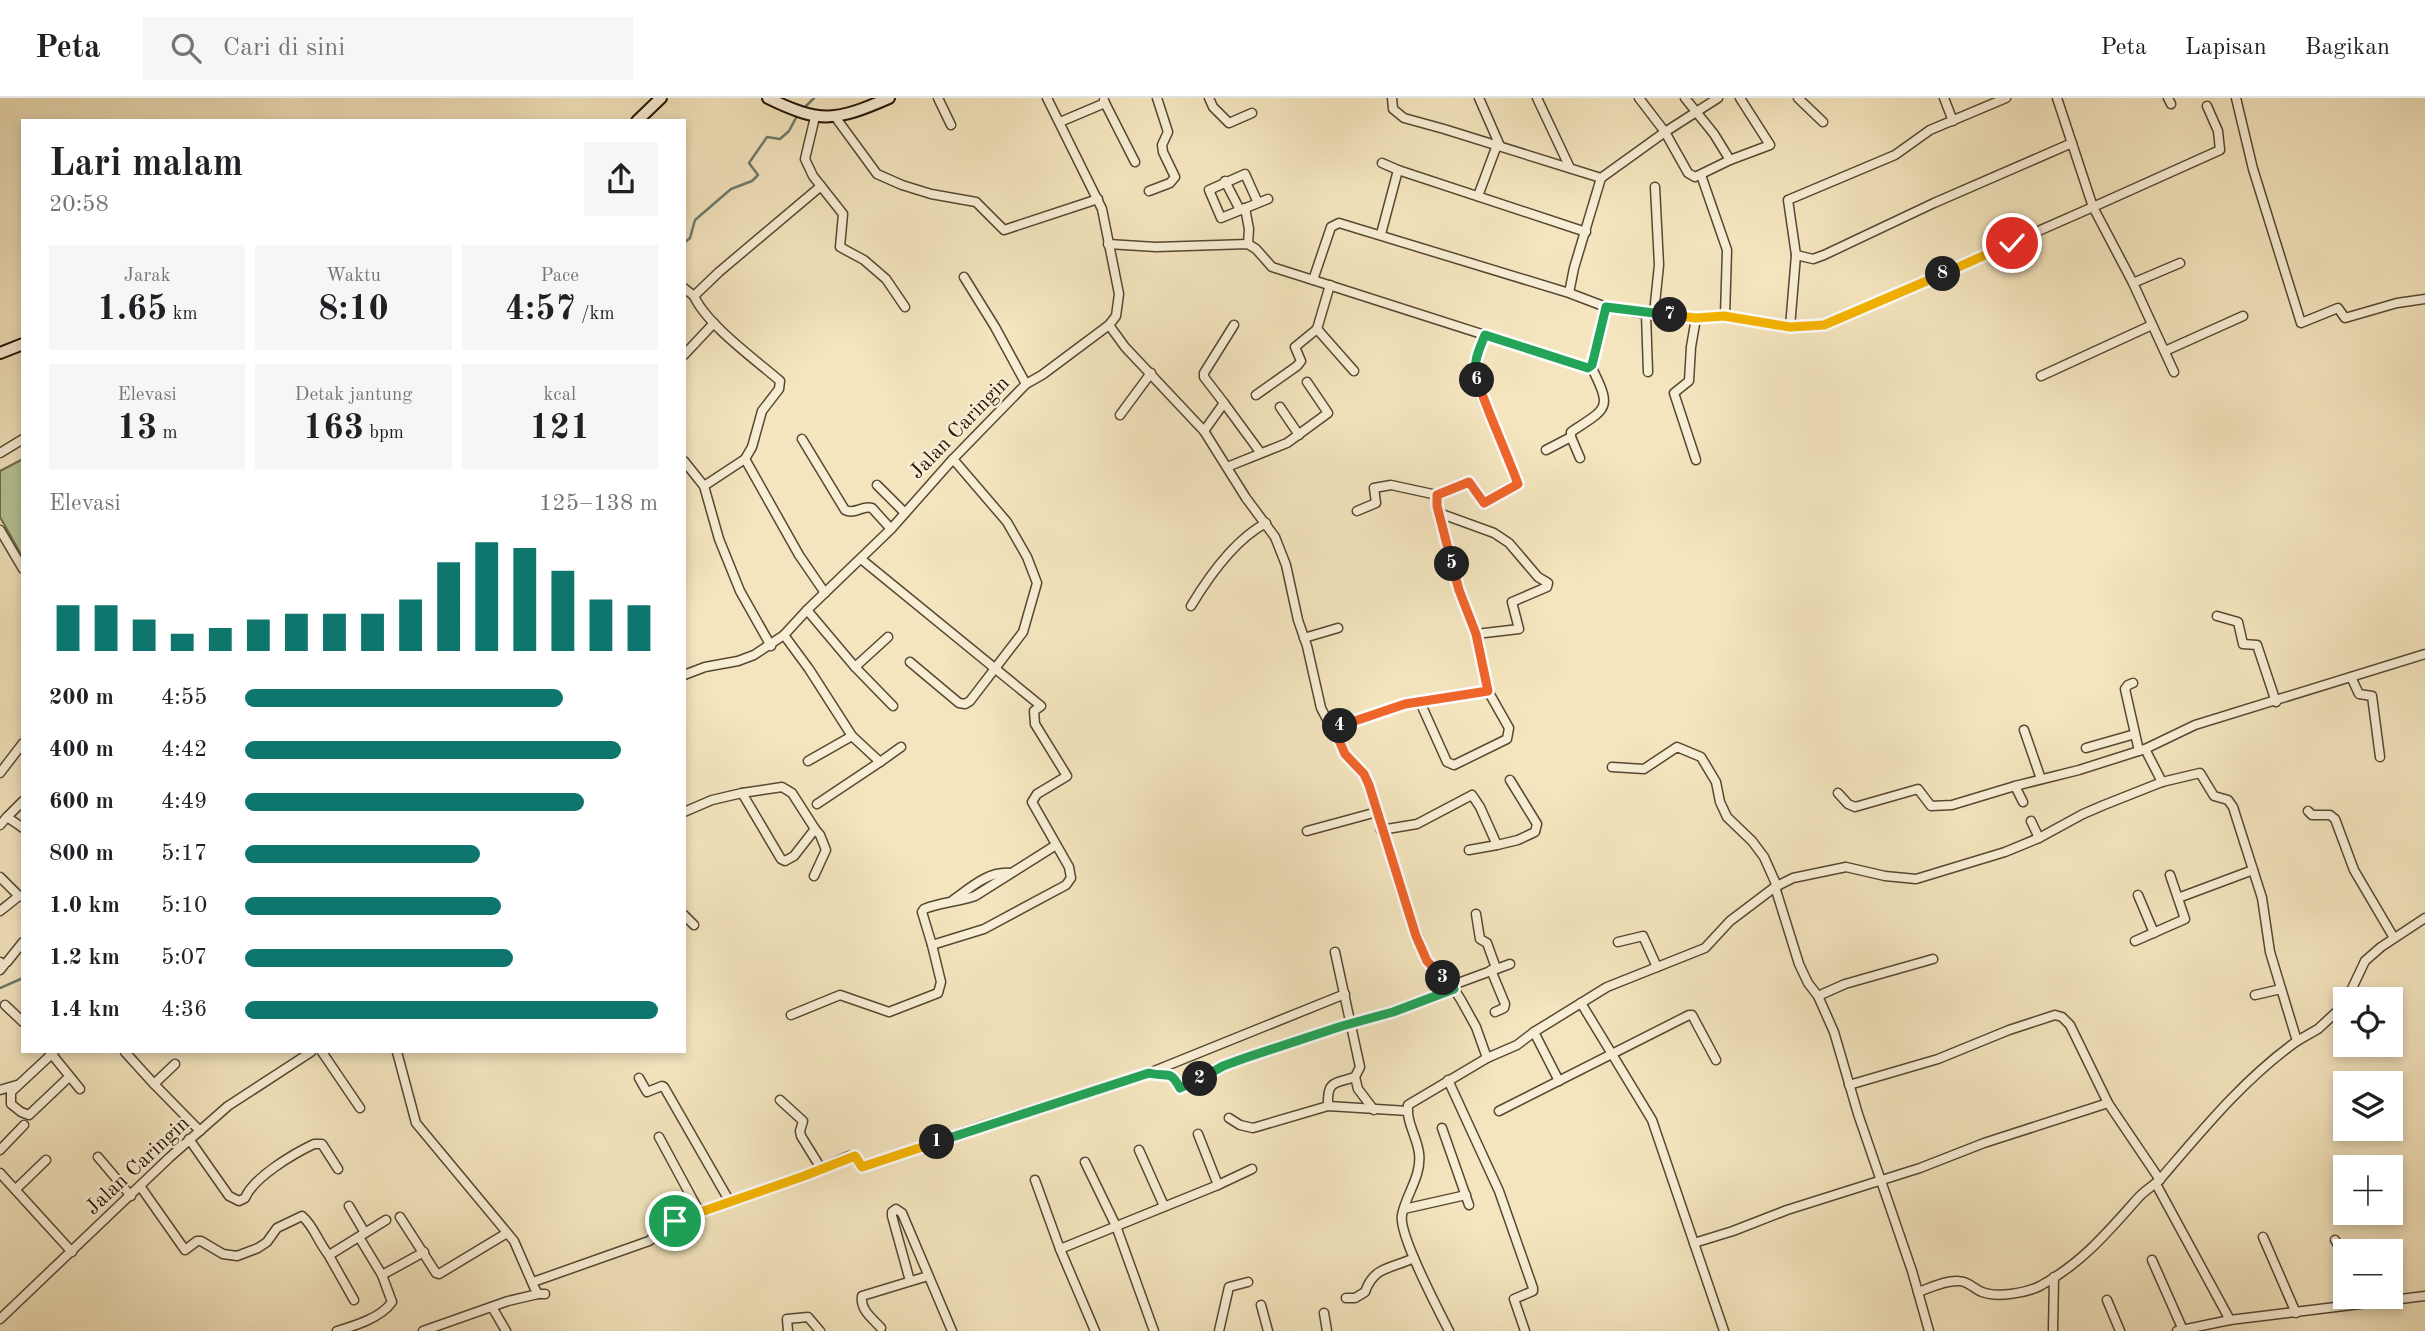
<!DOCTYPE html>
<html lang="id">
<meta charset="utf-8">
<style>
:root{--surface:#fff;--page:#f6f6f6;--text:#202124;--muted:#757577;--line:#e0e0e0;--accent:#0f766e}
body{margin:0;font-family:"Old Standard TT",serif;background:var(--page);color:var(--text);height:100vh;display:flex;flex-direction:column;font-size:26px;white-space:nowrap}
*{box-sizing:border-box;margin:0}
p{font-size:23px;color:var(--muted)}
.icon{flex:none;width:38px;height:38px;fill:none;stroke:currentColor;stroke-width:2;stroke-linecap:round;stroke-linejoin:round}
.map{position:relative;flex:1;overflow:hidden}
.sheet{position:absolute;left:21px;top:21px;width:665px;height:934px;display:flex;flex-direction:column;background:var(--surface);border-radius:0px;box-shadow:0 4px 10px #0003}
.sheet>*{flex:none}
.buttons{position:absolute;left:2333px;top:889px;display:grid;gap:14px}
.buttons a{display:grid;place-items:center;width:70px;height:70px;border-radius:0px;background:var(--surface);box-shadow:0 4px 10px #0003;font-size:35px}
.pin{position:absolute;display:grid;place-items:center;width:60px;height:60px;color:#fff;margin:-30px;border:4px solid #fff;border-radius:50%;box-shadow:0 2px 7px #0007}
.km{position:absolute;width:35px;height:35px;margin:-18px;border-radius:50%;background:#222;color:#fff;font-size:19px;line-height:35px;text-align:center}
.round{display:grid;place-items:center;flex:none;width:74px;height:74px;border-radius:0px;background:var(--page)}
.headline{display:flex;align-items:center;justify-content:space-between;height:119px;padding:0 28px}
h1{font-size:38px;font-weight:700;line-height:52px}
.stats{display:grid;grid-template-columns:repeat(3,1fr);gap:10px;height:119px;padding:7px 28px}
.stats div{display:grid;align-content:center;border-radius:0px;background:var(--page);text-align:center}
.stats b{font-size:35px;font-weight:700}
.stats small{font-size:19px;font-weight:400}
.stats p{font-size:19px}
.chart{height:196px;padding:14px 28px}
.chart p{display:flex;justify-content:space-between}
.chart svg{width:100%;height:126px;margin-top:7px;stroke:var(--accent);stroke-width:6}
ul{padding:0 28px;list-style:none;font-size:23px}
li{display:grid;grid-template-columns:112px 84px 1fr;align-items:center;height:52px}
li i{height:18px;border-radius:9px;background:var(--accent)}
header{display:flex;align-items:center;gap:42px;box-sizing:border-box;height:98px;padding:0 35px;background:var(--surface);border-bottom:2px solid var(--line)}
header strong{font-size:33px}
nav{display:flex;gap:38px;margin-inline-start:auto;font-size:24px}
.search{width:490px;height:63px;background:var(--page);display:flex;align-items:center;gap:18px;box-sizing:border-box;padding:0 24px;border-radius:0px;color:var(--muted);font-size:26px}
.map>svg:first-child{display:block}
</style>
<header>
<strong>Peta</strong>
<div class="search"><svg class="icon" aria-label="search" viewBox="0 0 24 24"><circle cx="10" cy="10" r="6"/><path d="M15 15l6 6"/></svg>Cari di sini</div>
<nav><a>Peta</a><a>Lapisan</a><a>Bagikan</a></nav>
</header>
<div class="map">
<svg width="2425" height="1233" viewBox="0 0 2425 1233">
<rect width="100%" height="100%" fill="#f4e5be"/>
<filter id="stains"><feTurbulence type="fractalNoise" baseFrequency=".00286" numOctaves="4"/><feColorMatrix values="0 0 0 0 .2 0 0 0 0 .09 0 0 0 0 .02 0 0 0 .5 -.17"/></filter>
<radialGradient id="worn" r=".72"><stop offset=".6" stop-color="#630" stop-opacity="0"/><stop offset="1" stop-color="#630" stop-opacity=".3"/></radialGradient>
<path fill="#b8c594" stroke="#6e6c4c" stroke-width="2" d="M23,361v99l-23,-41v-46z"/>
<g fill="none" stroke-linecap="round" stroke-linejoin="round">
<g stroke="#6c7a6c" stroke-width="2.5">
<path d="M803,11l11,-11"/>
<path d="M684,145l6,-5 5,-18 36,-31 21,-8 6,-6 -9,-12 18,-26 13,2 9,-8 9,-17"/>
<path d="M0,890l23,-10"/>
</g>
<g stroke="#574732" stroke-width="11">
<g id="street">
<path d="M938,0l13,27"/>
<path d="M1209,0l4,9 16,16 23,-10"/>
<path d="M1392,0l1,11 11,9 40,11 157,49 64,-46 53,-34"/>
<path d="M1479,0l21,48"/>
<path d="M1537,0l33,70"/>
<path d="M1639,0l26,34 23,41 7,4 35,-17 40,-15 -30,-47"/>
<path d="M1685,0l29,36 16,26"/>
<path d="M1798,0l25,24"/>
<path d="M1944,0l9,23"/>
<path d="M2168,0l3,6"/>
<path d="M2236,0l17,71 48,154 37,-15 7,10 52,-15 28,-4"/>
<path d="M1105,5l30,59"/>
<path d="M815,19l-10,42 8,17 30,38 -3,33 24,13 22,19 19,28"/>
<path d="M836,20l41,56 25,11 29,9 45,8 28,28 94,-31"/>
<path d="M1060,24l45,-19 -1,-3"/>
<path d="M1382,65l16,7"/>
<path d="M1701,77l26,75 -2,66"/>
<path d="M1225,83l15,29"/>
<path d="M1149,93l21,-8 5,-6 -12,-25 -1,-7 6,-13 -11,-34"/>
<path d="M1478,98l19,-51"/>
<path d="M1258,105l-13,-29 -36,16 12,28 47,-19"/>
<path d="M1245,110l4,21 -1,15"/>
<path d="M1381,136l17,-64 188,62"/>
<path d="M1108,146l48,3 92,-3 8,5 16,18 41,13"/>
<path d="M1796,157l17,4 11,-4 110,-52 138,-60"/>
<path d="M2180,165l-47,20 -40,-76 127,-57 -2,-19 -11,-25"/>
<path d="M964,179l31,50 31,57"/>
<path d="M2133,185l41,89"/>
<path d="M684,190l10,8"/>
<path d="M1569,195l37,14 -14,58 -4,3 -275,-88 18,-53 8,-4 230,70 5,-25 27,-90"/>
<path d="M1606,209l40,7 50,4 29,-2 65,11 34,-2 269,-118 -36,-109"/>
<path d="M1654,215l5,-48 -4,-78"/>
<path d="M1646,216l2,58"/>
<path d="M1696,220l-5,29 -2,34 -15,12 22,67"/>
<path d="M1109,227l16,22 79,84 42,67 29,39 11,28 12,55 9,26 14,62 24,46 19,20 5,11 32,107 26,69 27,28 7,11 15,27 11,31 -79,47c-2,17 9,32 11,48 3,23 -13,41 -17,62 -4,19 37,96 47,116"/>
<path d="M1790,229l6,-72 -8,-55 107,-45 35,-25 76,-32"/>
<path d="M1317,231l37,42"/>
<path d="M2165,253l78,-35"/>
<path d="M684,257l30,-32"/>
<path d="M2041,278l111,-51"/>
<path d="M1256,297l41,-29 4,-5 -6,-14 22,-18 13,-44"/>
<path d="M1224,305l36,49"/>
<path d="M1280,309l19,28"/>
<path d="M1120,317l31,-42"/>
<path d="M1204,333l20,-28 -20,-26v-4l30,-48"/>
<path d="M1571,339v-5c38,-25 41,-23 20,-66"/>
<path d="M802,341l43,71c10,5 17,-5 27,-2l19,21"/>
<path d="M1546,352l25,-13 9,21"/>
<path d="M0,355l23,-14"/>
<path d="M745,361l54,96 26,38"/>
<path d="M684,363l20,25"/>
<path d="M1227,369l60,-24 41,-30 -21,-31"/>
<path d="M877,387l28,28"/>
<path d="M1357,413l19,-8 -2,-15 17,-3 46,10 32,-13 15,21 34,-18c-6,-30 -49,-98 -43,-124 2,-8 7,-17 10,-26"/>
<path d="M1439,415l55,20 15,10 29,34 10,6 -1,4 -35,15 7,27 -43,5"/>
<path d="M0,432l23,39"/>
<path d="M1191,508c18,-30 43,-66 75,-83"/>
<path d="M807,512l48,57 33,-30"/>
<path d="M2217,518l21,6 5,22 14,1 19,57"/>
<path d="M784,537l25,34 43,67 28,26 -63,42"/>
<path d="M1304,540l34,-10"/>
<path d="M771,548l-31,-55 -21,-52 -15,-53 41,-27 7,-12 10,-36 17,-22 1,-8c-24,-21 -73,-56 -86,-85l25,-24 102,-86"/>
<path d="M910,564l49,41 6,1 5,-3 53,-69 14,-49 -10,-26 -20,-35 -54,-63"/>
<path d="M855,569l38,39"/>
<path d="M684,577l21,-8 33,-6 16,-6 30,-20 23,-25 84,-81 62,-70 73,-75 16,-9 67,-50 7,-9 3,-22 -17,-85 -55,-111"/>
<path d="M2351,579l8,17 13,2 8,61"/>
<path d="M2133,585l-5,2 -3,4 14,62"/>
<path d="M1420,604l27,60 7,3 53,-26 2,-11 -21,-37 -12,-57 -17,-44 -22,-84v-11"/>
<path d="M1333,630l72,-24 83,-13"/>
<path d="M2024,632l17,49"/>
<path d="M2086,650l49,-14"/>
<path d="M2145,651l17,33"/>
<path d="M808,663l44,-25"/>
<path d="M880,664l21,-15"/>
<path d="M1612,669l32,2 33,-22 24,10 15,25 4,20 7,15 25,24 12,16 13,29"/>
<path d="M0,675l23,-30"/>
<path d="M2015,688l8,16"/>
<path d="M782,689l10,6 23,36 -21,27 -9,5 -4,-2 -39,-66z"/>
<path d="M1838,695l10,11 7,3 63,-18 13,17 21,-1 63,-19 64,-16 66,-21 50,-24 230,-71"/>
<path d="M23,703l-16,16 16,11"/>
<path d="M2308,713l4,4h18l5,4 19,51 40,68"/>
<path d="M684,714l28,-12 30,-7"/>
<path d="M2031,723l8,17"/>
<path d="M0,727l7,-8"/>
<path d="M1381,732l36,-6 55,-29 8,12 17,38 21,-5 17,-8 2,-8 -27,-44"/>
<path d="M1307,733l70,-19"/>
<path d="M1469,752l28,-5"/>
<path d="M814,778l12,-26 -6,-15 -5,-6"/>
<path d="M0,779l19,19"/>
<path d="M1775,789l24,77 9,19 10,13 16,36 24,82 54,157 17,60"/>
<path d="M2138,797l16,38"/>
<path d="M2178,800l75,-28"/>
<path d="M953,802c17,-12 35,-29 57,-27"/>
<path d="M0,813l19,-15 4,1"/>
<path d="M1476,816l4,25 7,4 9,25"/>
<path d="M684,817l10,10"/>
<path d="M2135,843l50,-22 -15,-44"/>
<path d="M1618,844l25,-6 14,31"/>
<path d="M932,847l-10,-33 2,-3c17,-7 34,-7 51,-13l81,-51"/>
<path d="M0,864l4,3 -4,5"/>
<path d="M7,864l16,-20"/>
<path d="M1491,872l14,34 -1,4 -9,4"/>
<path d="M1450,888l60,-22"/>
<path d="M2255,897l26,-6"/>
<path d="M1818,898l27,-12 88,-25"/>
<path d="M2347,901l18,-38 16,-14 44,-29"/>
<path d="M1581,905l71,117 72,211"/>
<path d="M5,907l18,17"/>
<path d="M791,917l49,-20 49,17 49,-19 3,-11 -9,-37 52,-16 82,-44 5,-7 -2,-11 -37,-65 5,-8 30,-18 -32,-52 -1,-13 7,-5 -180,-147"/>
<path d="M1534,934l25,49"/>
<path d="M2297,943l21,-12 27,-25"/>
<path d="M50,954l30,37"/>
<path d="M54,954l-43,40v12l10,8 8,3 40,-38"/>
<path d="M125,954l29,32"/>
<path d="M322,954l38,56"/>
<path d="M397,954l19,71 98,118 20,46 4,7h7"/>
<path d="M1487,960l30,-13 17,-13 73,-45 98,-39 25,-27 45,-34 18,-9 53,-11 39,9 31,3 89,-27 34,-14 44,-24 21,-9 58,-23 38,-9 14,23 14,4 5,7 29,91 8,54 27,89c-53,38 -93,87 -135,136 -7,8 -17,13 -24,21 -30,34 -57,66 -98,88 -14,7 -43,12 -58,6 -8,-3 -14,-11 -23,-11 -14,-1 -29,7 -41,11"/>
<path d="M175,966l-21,20 46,47"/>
<path d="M1149,975l196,-79"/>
<path d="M1355,979l3,12 16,21"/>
<path d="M639,980l8,14 15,-6 2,1 66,115"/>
<path d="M1448,982l51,111 34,97v3l-19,8 11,32"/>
<path d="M1849,987l89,-26 71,-29 46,-15 7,2 8,8 38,78 52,77"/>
<path d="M0,992l17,-5"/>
<path d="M780,1002l23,21 -3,10 1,5 21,34"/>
<path d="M1328,1008c-1,-26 6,-22 27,-29l5,-10 -25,-115"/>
<path d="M1499,1013l190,-96h3l24,45"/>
<path d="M1229,1020l11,7 13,3 75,-22 80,5"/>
<path d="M1442,1030l27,77"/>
<path d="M659,1039l41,76"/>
<path d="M189,1041l40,57 10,5 6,-3c9,-21 48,-44 69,-54h8l16,25"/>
<path d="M0,1052l24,-25"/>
<path d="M1139,1052l25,56"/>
<path d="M98,1059l33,39"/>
<path d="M1085,1064l31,64 38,105"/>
<path d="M0,1075l72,79"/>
<path d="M1035,1082l25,69 35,82"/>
<path d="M2156,1086l74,136"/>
<path d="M1218,1087l34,-16"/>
<path d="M140,1088l45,64 12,-9h4l22,13 14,2 21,-8 9,-6 10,-14 25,-12c12,10 16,26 26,38h3l55,-34"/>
<path d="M16,1091l30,-29"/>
<path d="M349,1108l16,27"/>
<path d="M1404,1111l62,-14"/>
<path d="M400,1119l36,56 3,1 68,-41"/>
<path d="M2263,1139l33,76"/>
<path d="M2335,1142l10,17"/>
<path d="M1694,1145l39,-12 54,-21 133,-42 64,-25 124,-40"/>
<path d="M1060,1151l158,-64 -20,-51"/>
<path d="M328,1156l26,46"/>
<path d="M2152,1162l31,70"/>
<path d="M382,1177l42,-23"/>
<path d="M910,1183l-18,-65v-4l4,-3 6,4 50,118"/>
<path d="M533,1184l116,-41 4,-3 1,-9 5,-4 41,-12 104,-37 45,-20h6l5,10 8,-1 113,-39 168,-53 21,2 11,13 42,-22 22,-8 97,-32 51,-14 61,-23"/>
<path d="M1346,1200h9l10,-6c9,-26 26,-23 49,-34"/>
<path d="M2107,1202l13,31"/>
<path d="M1261,1207l7,26"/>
<path d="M492,1209l14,24"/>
<path d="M1324,1215l3,18"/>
<path d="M0,1221l170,-162 58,-51 83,-54"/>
<path d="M881,1230c-9,-10 -21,-18 -19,-32l66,-20"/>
<path d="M337,1233c17,-5 44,-13 55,-29l-10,-27 -23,-38"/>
<path d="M423,1233l85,-30 30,-7"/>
<path d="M788,1233l-1,-12 21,-2 12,14"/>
<path d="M1219,1233l10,-44 19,-5"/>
<path d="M2053,1233l1,-54"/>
<path d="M2177,1233l53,-11 195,-24"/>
</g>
</g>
<g stroke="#231203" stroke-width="14">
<g id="secondary">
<path d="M768,0c53,26 68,23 121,0"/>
<path d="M637,23l24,-23"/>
<path d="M0,255l23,-9"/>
</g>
</g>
<use href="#street" stroke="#f8eed5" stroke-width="8"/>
<use href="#secondary" stroke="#f8eed5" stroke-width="10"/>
</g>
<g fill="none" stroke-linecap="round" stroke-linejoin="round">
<g stroke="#fff" stroke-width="14">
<path id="split-1" d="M675,1123l129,-45 51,-20 7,11 75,-25"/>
</g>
<g stroke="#fff" stroke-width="14">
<path id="split-2" d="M937,1044l212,-69c18,5 20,-5 31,15l20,-9"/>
</g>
<g stroke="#fff" stroke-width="14">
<path id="split-3" d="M1200,981l23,-13 22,-8 97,-32 51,-14 61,-23 -11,-11"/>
</g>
<g stroke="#fff" stroke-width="14">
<path id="split-4" d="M1340,628l-6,3 11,25 19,20 5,11 47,151 11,25 16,17"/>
</g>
<g stroke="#fff" stroke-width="14">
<path id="split-5" d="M1340,628l65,-22 83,-13 -12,-57 -17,-44 -7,-26"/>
</g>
<g stroke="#fff" stroke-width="14">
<path id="split-6" d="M1452,466l-15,-58v-11l32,-13 15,21 34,-19c-13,-35 -29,-69 -41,-104"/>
</g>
<g stroke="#fff" stroke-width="14">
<path id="split-7" d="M1477,282c-5,-17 2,-30 8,-45l103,33 4,-3 14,-58 64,8"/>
</g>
<g stroke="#fff" stroke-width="14">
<path id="split-8" d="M1670,217l26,3 28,-2 66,11 34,-2 119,-51"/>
</g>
<g stroke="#fff" stroke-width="14">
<path id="split-9" d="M1943,176l69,-31"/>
</g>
<use href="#split-1" stroke="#f5b400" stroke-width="9"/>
<use href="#split-2" stroke="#22a559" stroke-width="9"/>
<use href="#split-3" stroke="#22a559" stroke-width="9"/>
<use href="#split-4" stroke="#f0652b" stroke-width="9"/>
<use href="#split-5" stroke="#f0652b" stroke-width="9"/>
<use href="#split-6" stroke="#f0652b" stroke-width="9"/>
<use href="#split-7" stroke="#22a559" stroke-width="9"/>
<use href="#split-8" stroke="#f5b400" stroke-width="9"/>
<use href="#split-9" stroke="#f5b400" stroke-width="9"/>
</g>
<g text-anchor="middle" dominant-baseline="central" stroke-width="5" stroke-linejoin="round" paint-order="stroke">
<g font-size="21" fill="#231203" stroke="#f8eed5">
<text transform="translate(960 330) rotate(-46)">Jalan Caringin</text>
<text transform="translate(138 1068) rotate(-43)">Jalan Caringin</text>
</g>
</g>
<rect width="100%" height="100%" filter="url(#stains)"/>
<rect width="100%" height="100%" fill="url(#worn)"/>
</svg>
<div class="buttons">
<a><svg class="icon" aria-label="locate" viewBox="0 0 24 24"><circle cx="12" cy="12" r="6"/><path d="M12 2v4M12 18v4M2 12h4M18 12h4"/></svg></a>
<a><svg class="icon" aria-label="layers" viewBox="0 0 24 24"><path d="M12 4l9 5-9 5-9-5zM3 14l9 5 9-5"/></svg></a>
<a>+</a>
<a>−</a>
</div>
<div class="pin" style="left:675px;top:1123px;background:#1e9e55"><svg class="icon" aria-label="arrive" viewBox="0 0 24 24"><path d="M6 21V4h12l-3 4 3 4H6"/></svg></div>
<div class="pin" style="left:2012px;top:145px;background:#d93025"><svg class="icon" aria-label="check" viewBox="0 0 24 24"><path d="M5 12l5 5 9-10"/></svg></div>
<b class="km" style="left:937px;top:1044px">1</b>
<b class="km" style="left:1200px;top:981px">2</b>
<b class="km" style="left:1443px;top:880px">3</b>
<b class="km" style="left:1340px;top:628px">4</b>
<b class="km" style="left:1452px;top:466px">5</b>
<b class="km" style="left:1477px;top:282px">6</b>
<b class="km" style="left:1670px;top:217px">7</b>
<b class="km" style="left:1943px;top:176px">8</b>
<section class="sheet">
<div class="headline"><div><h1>Lari malam</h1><p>20:58</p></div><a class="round"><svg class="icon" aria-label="share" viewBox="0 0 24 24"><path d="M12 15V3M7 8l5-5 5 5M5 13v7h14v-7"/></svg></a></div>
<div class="stats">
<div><p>Jarak</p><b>1.65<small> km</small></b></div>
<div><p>Waktu</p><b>8:10</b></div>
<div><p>Pace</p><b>4:57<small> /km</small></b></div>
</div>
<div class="stats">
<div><p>Elevasi</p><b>13<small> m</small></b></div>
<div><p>Detak jantung</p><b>163<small> bpm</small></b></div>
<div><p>kcal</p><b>121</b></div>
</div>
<div class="chart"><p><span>Elevasi</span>125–138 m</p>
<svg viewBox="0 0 160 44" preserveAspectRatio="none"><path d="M5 44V28M15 44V28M25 44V33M35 44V38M45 44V36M55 44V33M65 44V31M75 44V31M85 44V31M95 44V26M105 44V13M115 44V6M125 44V8M135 44V16M145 44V26M155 44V28"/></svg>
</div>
<ul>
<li><b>200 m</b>4:55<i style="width:77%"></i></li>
<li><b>400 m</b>4:42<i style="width:91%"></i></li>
<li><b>600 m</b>4:49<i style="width:82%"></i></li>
<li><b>800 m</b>5:17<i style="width:57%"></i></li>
<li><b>1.0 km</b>5:10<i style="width:62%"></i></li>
<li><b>1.2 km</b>5:07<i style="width:65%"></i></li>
<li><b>1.4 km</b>4:36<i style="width:100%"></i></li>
</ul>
</section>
</div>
